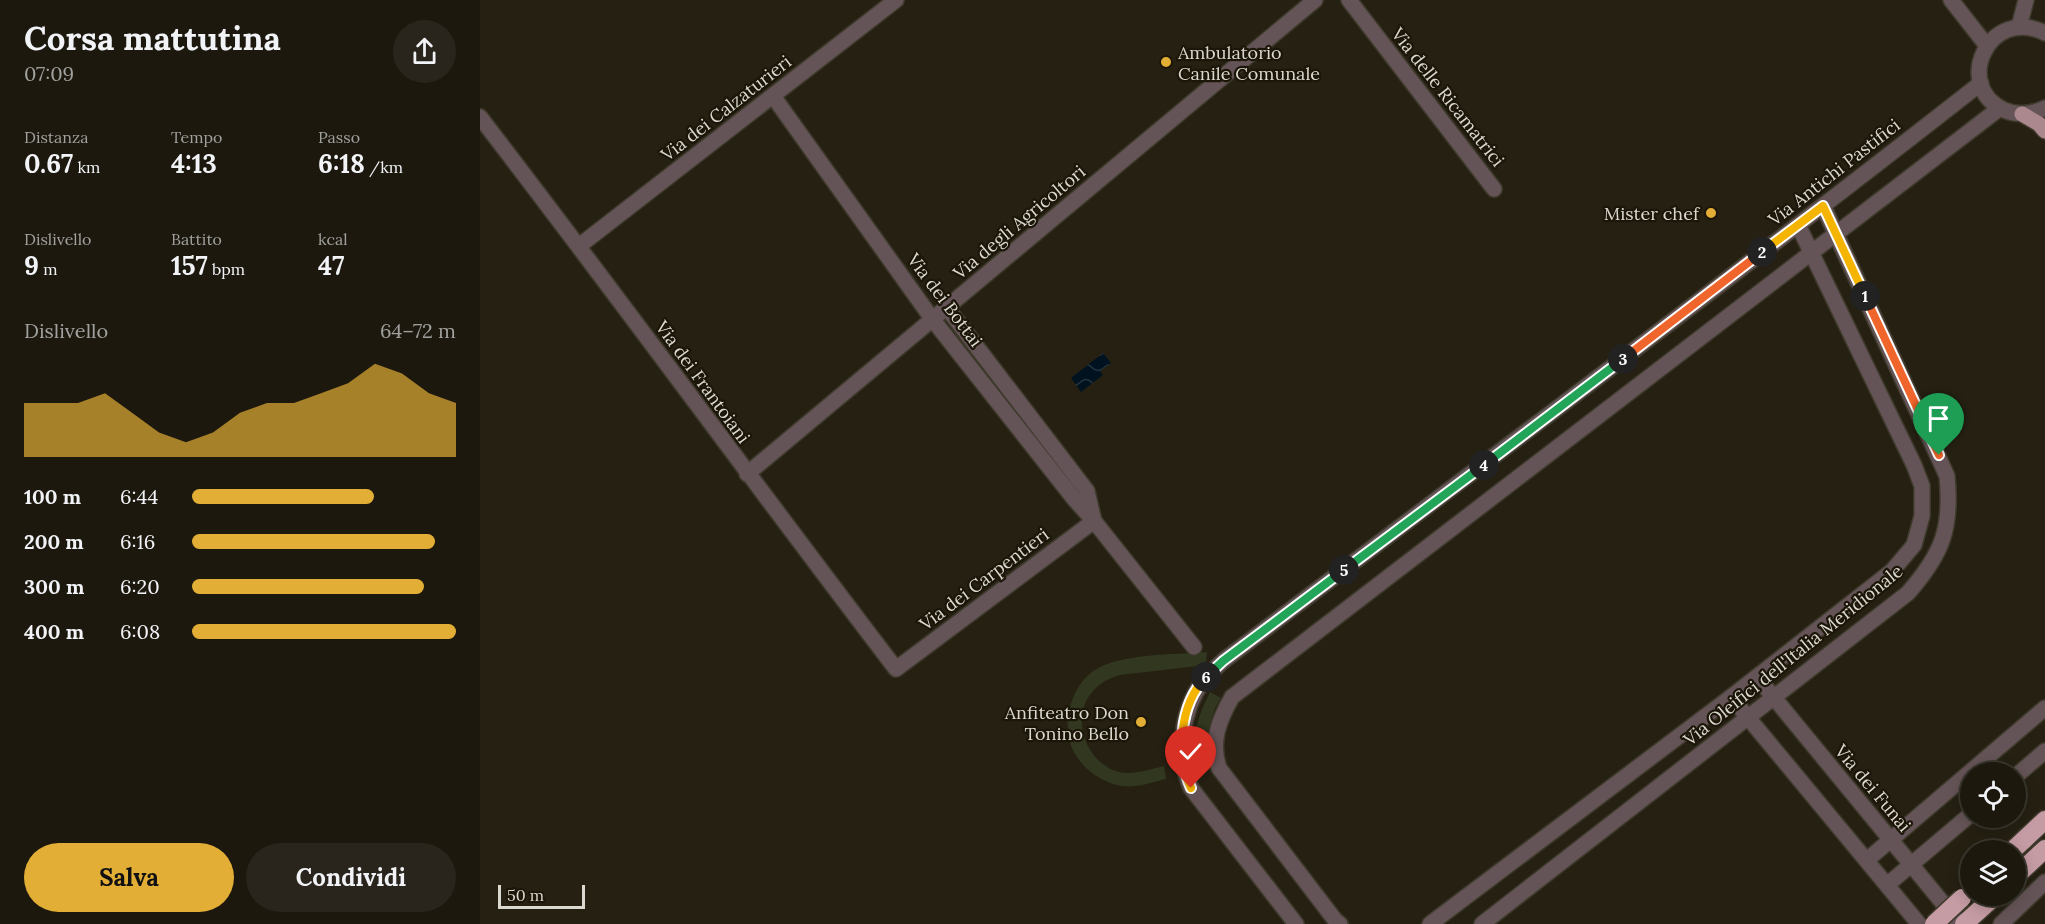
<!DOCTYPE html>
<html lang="it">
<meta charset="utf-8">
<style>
:root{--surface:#1c180e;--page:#29251c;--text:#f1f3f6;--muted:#a0a09e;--line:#3a372e;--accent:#e3ae35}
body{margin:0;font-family:Lora,serif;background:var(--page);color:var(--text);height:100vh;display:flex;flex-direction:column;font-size:22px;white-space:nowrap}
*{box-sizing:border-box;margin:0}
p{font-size:20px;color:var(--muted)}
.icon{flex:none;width:33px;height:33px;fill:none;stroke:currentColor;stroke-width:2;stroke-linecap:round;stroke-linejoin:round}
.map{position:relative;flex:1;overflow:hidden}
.side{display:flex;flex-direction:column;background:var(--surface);width:480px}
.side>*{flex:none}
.buttons{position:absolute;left:1480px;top:762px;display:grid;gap:12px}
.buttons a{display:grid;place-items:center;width:66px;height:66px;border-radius:50%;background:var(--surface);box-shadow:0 3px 15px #0003,0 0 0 2px var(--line);font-size:30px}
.scale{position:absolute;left:18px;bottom:15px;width:87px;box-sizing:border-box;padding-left:6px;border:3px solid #dbd8cf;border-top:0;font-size:16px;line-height:21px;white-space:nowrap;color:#dbd8cf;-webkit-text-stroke:4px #1c1609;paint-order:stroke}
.pin{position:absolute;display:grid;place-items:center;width:51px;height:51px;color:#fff;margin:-62px -26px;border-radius:50% 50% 50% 0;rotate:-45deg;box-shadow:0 0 6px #0007}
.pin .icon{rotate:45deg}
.km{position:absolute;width:30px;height:30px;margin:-15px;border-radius:50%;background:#222;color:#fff;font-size:16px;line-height:30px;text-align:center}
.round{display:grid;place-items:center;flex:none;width:63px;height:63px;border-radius:32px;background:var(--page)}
.overview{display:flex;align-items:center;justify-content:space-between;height:102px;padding:0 24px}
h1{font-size:33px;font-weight:800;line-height:45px}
.metrics{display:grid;grid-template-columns:repeat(3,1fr);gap:9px;height:102px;padding:6px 24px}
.metrics div{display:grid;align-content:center}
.metrics b{font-size:26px;font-weight:800}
.metrics small{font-size:16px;font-weight:400}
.metrics p{font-size:16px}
.chart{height:168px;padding:12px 24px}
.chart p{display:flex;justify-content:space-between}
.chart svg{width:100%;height:108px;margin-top:6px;fill:var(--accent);opacity:.7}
.cta{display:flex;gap:12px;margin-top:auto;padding:12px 24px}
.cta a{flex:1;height:69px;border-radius:36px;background:var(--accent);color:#111;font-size:24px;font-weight:800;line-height:69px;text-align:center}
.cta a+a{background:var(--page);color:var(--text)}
ul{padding:0 24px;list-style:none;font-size:20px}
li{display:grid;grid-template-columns:96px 72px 1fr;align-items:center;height:45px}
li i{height:15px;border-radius:8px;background:var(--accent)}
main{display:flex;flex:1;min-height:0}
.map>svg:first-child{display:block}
</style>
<main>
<section class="side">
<div class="overview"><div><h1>Corsa mattutina</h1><p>07:09</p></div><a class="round"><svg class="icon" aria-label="share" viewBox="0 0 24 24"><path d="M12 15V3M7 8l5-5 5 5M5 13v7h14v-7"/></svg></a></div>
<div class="metrics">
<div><p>Distanza</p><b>0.67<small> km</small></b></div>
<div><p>Tempo</p><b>4:13</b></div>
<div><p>Passo</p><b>6:18<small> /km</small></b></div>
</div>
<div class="metrics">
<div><p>Dislivello</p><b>9<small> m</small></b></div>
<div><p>Battito</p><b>157<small> bpm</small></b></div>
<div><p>kcal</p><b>47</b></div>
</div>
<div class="chart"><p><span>Dislivello</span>64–72 m</p>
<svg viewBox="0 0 160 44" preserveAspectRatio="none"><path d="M0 44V22L10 22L20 22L30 18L40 26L50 34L60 38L70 34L80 26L90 22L100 22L110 18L120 14L130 6L140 10L150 18L160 22V44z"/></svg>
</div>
<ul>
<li><b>100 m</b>6:44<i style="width:69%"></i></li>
<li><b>200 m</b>6:16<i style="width:92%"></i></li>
<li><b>300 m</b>6:20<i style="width:88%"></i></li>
<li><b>400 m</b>6:08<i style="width:100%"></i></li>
</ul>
<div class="cta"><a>Salva</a><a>Condividi</a></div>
</section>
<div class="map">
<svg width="1565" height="924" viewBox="0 0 1565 924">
<defs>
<pattern id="water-waves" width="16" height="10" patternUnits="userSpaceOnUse" patternTransform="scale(1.5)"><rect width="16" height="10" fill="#00121f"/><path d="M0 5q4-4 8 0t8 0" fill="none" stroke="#25343e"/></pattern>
</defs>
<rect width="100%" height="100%" fill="#252012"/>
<g fill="#32371f">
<path d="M727,652l-1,13 -86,10c-9,3 -17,6 -24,13 -30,27 -9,83 31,85 12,0 25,-4 37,-7l2,13c-15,4 -30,9 -45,7 -21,-4 -41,-19 -49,-38 -11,-25 0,-64 23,-78 26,-17 80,-15 112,-18z"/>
<path d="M730,692l11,6 -6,10 -9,30 -12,-4 8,-25z"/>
</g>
<path fill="url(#water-waves)" d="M623,353l8,10 -11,8 3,4 -22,17 -10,-14z"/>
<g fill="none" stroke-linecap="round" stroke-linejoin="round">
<g stroke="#3e3a2c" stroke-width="18">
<g id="minor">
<path d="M869,0l145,189"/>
<path d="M1471,0l36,46"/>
<path d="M1539,27l7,-27"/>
<path d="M1565,33c-56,-28 -93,53 -41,77 14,6 28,4 41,-2"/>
<path d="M0,117c141,183 276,369 416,552l198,-148 -19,-21 -142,-180 -160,-224"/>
<path d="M99,246l317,-246"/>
<path d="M467,308l140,183 7,30 100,126"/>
<path d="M267,474l568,-474"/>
<path d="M1277,677l203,247"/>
<path d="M1251,697l188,227"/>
<path d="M1536,776l29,-25"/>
<path d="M1387,860l178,-152"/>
<path d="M1407,885l84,-71"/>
<path d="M816,924l-105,-136c-15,-33 -10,-77 12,-107 5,-7 14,-14 20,-20 253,-192 508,-382 758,-578"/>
<path d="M860,924l-5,-4 -116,-152c-9,-26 0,-48 13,-71l768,-589"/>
<path d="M950,924l301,-227 161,-126 22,-26 8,-29v-30l-8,-21 -116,-240"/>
<path d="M1002,924l426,-331c35,-40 44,-65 39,-117l-124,-270"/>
<path d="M1521,924l44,-42"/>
</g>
</g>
<g stroke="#3e3a2c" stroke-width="18">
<path id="major" d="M1542,114l17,10 6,7"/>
</g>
<g stroke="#3e3a2c" stroke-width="21">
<g id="highway">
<path d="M1533,850l32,-30"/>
<path d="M1536,876l29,-27"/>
<path d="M1484,924l31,-28"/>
</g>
</g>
<use href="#minor" stroke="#655457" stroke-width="15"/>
<use href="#major" stroke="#ab888e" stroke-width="15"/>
<use href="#highway" stroke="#c69ca4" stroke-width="18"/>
<g stroke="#3e3a2c" stroke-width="21" stroke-linecap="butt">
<path id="highway-bridge" d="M1454,924l28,-26"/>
</g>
<use href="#highway-bridge" stroke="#c69ca4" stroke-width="18"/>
</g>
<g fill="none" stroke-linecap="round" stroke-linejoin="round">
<g stroke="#fff" stroke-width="12">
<path id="split-1" d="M1385,296l74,159"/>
</g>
<g stroke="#fff" stroke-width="12">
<path id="split-2" d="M1282,252l61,-46 42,90"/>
</g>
<g stroke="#fff" stroke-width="12">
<path id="split-3" d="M1143,359l139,-107"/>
</g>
<g stroke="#fff" stroke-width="12">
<path id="split-4" d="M1004,465l139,-106"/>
</g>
<g stroke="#fff" stroke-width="12">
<path id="split-5" d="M864,570l140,-105"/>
</g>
<g stroke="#fff" stroke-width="12">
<path id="split-6" d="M726,677l17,-16 121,-91"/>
</g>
<g stroke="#fff" stroke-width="12">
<path id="split-7" d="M711,788c-15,-33 -12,-83 15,-111"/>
</g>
<use href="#split-1" stroke="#f0652b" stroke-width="8"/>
<use href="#split-2" stroke="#f5b400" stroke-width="8"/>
<use href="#split-3" stroke="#f0652b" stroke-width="8"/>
<use href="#split-4" stroke="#22a559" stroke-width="8"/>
<use href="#split-5" stroke="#22a559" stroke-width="8"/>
<use href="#split-6" stroke="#22a559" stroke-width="8"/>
<use href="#split-7" stroke="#f5b400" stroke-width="8"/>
</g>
<g fill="#e3ae35" stroke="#1c1609" stroke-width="2">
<circle cx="686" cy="62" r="6"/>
<circle cx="1231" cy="213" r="6"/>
<circle cx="661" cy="722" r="6"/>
</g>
<g text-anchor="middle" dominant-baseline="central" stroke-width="4.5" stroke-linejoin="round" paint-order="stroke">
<g font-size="18" fill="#dbd8cf" stroke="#1c1609" text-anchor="end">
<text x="698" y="52" text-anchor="start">Ambulatorio<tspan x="698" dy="21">Canile Comunale</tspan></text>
<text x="1219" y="213">Mister chef</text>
<text x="649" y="712">Anfiteatro Don<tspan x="649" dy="21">Tonino Bello</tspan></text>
</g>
<g font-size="18" fill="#dbd8cf" stroke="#1c1609">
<text transform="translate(968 97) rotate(52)">Via delle Ricamatrici</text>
<text transform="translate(246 108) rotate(-38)">Via dei Calzaturieri</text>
<text transform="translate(1354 172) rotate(-38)">Via Antichi Pastifici</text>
<text transform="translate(539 222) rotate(-40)">Via degli Agricoltori</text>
<text transform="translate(465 300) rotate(53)">Via dei Bottai</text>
<text transform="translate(223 382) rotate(54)">Via dei Frantoiani</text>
<text transform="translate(504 579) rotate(-37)">Via dei Carpentieri</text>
<text transform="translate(1313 655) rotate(-39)">Via Oleifici dell'Italia Meridionale</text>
<text transform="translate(1393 788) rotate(50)">Via dei Funai</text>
</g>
</g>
</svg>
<div class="buttons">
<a><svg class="icon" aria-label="locate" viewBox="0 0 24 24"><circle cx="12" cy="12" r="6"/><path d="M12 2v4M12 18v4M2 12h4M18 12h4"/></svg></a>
<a><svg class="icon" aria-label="layers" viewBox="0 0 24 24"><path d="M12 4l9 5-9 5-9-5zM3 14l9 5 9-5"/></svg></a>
</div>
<div class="scale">50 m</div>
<div class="pin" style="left:1459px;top:455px;background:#1e9e55"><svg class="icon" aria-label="arrive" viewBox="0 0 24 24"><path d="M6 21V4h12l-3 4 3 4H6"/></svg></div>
<div class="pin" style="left:711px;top:788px;background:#d93025"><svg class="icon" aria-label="check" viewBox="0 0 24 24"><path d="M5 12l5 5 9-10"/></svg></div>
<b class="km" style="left:1385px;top:296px">1</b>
<b class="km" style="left:1282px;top:252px">2</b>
<b class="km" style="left:1143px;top:359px">3</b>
<b class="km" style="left:1004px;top:465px">4</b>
<b class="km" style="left:864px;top:570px">5</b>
<b class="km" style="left:726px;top:677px">6</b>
</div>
</main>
